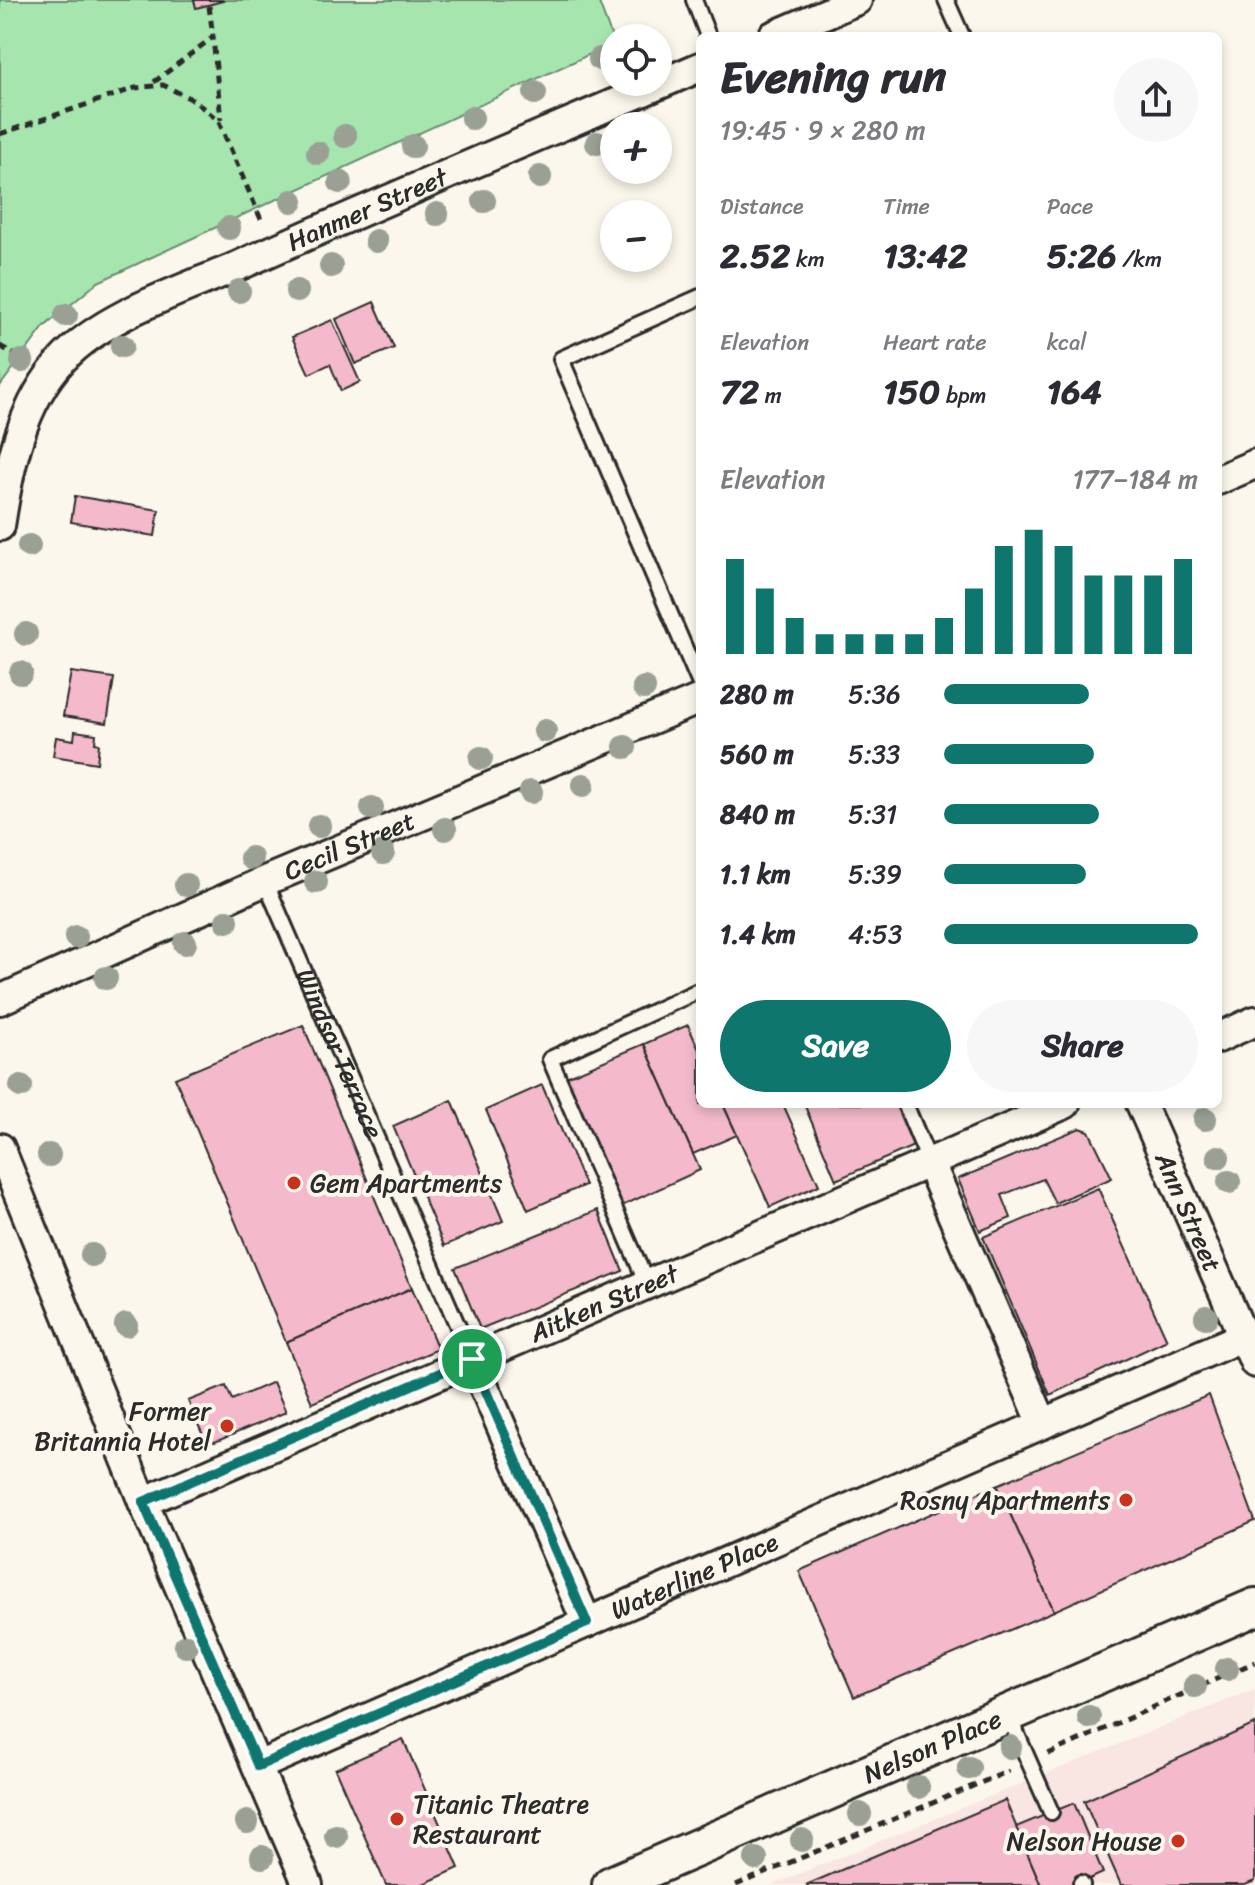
<!DOCTYPE html>
<meta charset="utf-8">
<style>
:root{--surface:#fff;--page:#f7f7f7;--text:#2b2b33;--muted:#7c7c81;--accent:#0f766e}
body{margin:0;font-family:Sriracha,sans-serif;background:var(--page);color:var(--text);height:100vh;display:flex;flex-direction:column;font-size:30px;white-space:nowrap}
*{box-sizing:border-box;margin:0}
p{font-size:26px;color:var(--muted)}
.icon{flex:none;width:44px;height:44px;fill:none;stroke:currentColor;stroke-width:2;stroke-linecap:round;stroke-linejoin:round}
.map{position:relative;flex:1;overflow:hidden}
.panel{position:absolute;left:696px;top:32px;width:526px;height:1076px;display:flex;flex-direction:column;background:var(--surface);border-radius:12px;box-shadow:0 4px 12px #0003}
.panel>*{flex:none}
.controls{position:absolute;left:600px;top:24px;display:grid;gap:16px}
.controls a{display:grid;place-items:center;width:72px;height:72px;border-radius:50%;background:var(--surface);box-shadow:0 4px 12px #0003;font-size:40px}
.pin{position:absolute;display:grid;place-items:center;width:68px;height:68px;color:#fff;margin:-34px;border:4px solid #fff;border-radius:50%;box-shadow:0 2px 8px #0007}
.round{display:grid;place-items:center;flex:none;width:84px;height:84px;border-radius:42px;background:var(--page)}
.headline{display:flex;align-items:center;justify-content:space-between;height:136px;padding:0 24px}
h1{font-size:44px;font-weight:800;line-height:60px}
.figures{display:grid;grid-template-columns:repeat(3,1fr);gap:12px;height:136px;padding:8px 24px}
.figures div{display:grid;align-content:center}
.figures b{font-size:34px;font-weight:800}
.figures small{font-size:22px;font-weight:400}
.figures p{font-size:22px}
.chart{height:224px;padding:16px 24px}
.chart p{display:flex;justify-content:space-between}
.chart svg{width:100%;height:144px;margin-top:8px;stroke:var(--accent);stroke-width:6}
.cta{display:flex;gap:16px;margin-top:auto;padding:16px 24px}
.cta a{flex:1;height:92px;border-radius:48px;background:var(--accent);color:#fff;font-size:32px;font-weight:800;line-height:92px;text-align:center}
.cta a+a{background:var(--page);color:var(--text)}
ul{padding:0 24px;list-style:none;font-size:26px}
li{display:grid;grid-template-columns:128px 96px 1fr;align-items:center;height:60px}
li i{height:20px;border-radius:10px;background:var(--accent)}
.map>svg:first-child{display:block}
</style>
<div class="map">
<svg width="1255" height="1885" viewBox="0 0 1255 1885">
<rect width="100%" height="100%" fill="#fbf7ec"/>
<filter id="ink" filterUnits="userSpaceOnUse"><feTurbulence type="fractalNoise" baseFrequency=".0125" numOctaves="2"/><feDisplacementMap in="SourceGraphic" scale="16" xChannelSelector="R" yChannelSelector="G"/><feConvolveMatrix kernelMatrix="1 2 1 2 8 2 1 2 1" color-interpolation-filters="sRGB"/></filter>
<g filter="url(#ink)">
<path fill="#f9e5e2" d="M1255,1689v196h-483z"/>
<path fill="#a6e6ae" stroke="#68886c" stroke-width="2" d="M0,0h598l16,43 -516,239 -54,45 -44,59z"/>
<g fill="#f4bacc" stroke="#2b2b2b" stroke-width="2">
<path d="M194,0h28l1,1 -27,7z"/>
<path d="M374,302l20,46 -39,16 -19,-45z"/>
<path d="M332,320l28,62 -19,9 -11,-27 -21,10 -17,-37z"/>
<path d="M75,496l84,14 -4,26 -84,-14z"/>
<path d="M71,672l43,6 -7,45 -44,-7z"/>
<path d="M75,731l21,3 -1,9 4,1 -2,19 -44,-7 3,-19 18,3z"/>
<path d="M303,1025l109,263 -126,54 -111,-264z"/>
<path d="M688,1025l12,27v52h23l14,31 -44,19 -49,-110z"/>
<path d="M644,1044l56,126 -78,36 -56,-129z"/>
<path d="M542,1085l43,100 -57,25 -42,-100z"/>
<path d="M452,1100l51,121 -59,25 -51,-120z"/>
<path d="M723,1104h60l36,81 -49,22z"/>
<path d="M804,1104h94l18,41 -80,35z"/>
<path d="M1080,1128l9,3 23,47 -57,25 -12,-24 -41,16 9,23 -31,13 -22,-52z"/>
<path d="M1098,1188l69,152 -117,55 -67,-158z"/>
<path d="M598,1210l25,61 -143,58 -25,-61z"/>
<path d="M412,1288l26,61 -126,54 -26,-61z"/>
<path d="M273,1382l13,30 -71,30 -10,-2 -17,-39 38,-15 6,14z"/>
<path d="M1209,1395l46,126 -201,90 -57,-126z"/>
<path d="M997,1485l57,126 -200,86 -55,-126z"/>
<path d="M1255,1724v157l-10,4h-124l-37,-84z"/>
<path d="M403,1739l56,129 -38,17h-35l-51,-116z"/>
<path d="M1005,1800l36,85h-235z"/>
<path d="M1074,1803l29,70 -27,12h-35l-25,-58z"/>
</g>
<g fill="none" stroke-linecap="round" stroke-linejoin="round">
<g stroke="#2b2b2b" stroke-width="20">
<g id="service">
<path d="M694,0l14,36"/>
<path d="M946,0l16,36"/>
<path d="M700,297l-139,62 139,325"/>
<path id="s1" d="M265,881l207,478"/>
<path d="M905,1104l24,57"/>
<path d="M647,1284l-97,-225 150,-69"/>
<path d="M1008,1714l43,98"/>
<path d="M1081,1883l1,2"/>
</g>
</g>
<g stroke="#2b2b2b" stroke-width="34">
<g id="minor">
<path d="M773,36l84,-36"/>
<path d="M1218,480l37,-16"/>
<path id="s2" d="M0,526c9,-59 21,-122 63,-167 42,-45 120,-69 175,-93 153,-69 308,-133 462,-199"/>
<path id="s3" d="M0,1000l265,-119 435,-182"/>
<path d="M1218,1038l37,-17"/>
<path id="s4" d="M1141,1104l114,259"/>
<path d="M0,1148l143,354 165,383"/>
<path d="M929,1161l114,263"/>
<path d="M472,1359l115,264"/>
<path id="s5" d="M143,1502l922,-398"/>
<path id="s6" d="M258,1766l986,-430"/>
</g>
</g>
<g stroke="#2b2b2b" stroke-width="42">
<g id="tertiary">
<path id="s7" d="M611,1885l644,-278"/>
</g>
</g>
<g stroke="#2b2b2b" stroke-width="5" stroke-dasharray="8 6" stroke-linecap="butt">
<path d="M209,6l4,31"/>
<path d="M154,82l59,-45 8,83"/>
<path d="M0,134l135,-46 28,-3 30,15 25,20 45,104"/>
<path d="M0,346l24,14"/>
<path d="M1048,1754l207,-92"/>
<path d="M736,1885l273,-114"/>
</g>
<use href="#service" stroke="#fbf7ec" stroke-width="14"/>
<use href="#minor" stroke="#fbf7ec" stroke-width="28"/>
<use href="#tertiary" stroke="#fbf7ec" stroke-width="36"/>
</g>
<g fill="#9aa194">
<circle cx="600" cy="59" r="12"/>
<circle cx="535" cy="93" r="12"/>
<circle cx="472" cy="118" r="12"/>
<circle cx="345" cy="136" r="12"/>
<circle cx="597" cy="143" r="12"/>
<circle cx="413" cy="146" r="12"/>
<circle cx="318" cy="153" r="12"/>
<circle cx="540" cy="177" r="12"/>
<circle cx="340" cy="182" r="12"/>
<circle cx="292" cy="201" r="12"/>
<circle cx="484" cy="201" r="12"/>
<circle cx="437" cy="214" r="12"/>
<circle cx="229" cy="228" r="12"/>
<circle cx="376" cy="241" r="12"/>
<circle cx="331" cy="266" r="12"/>
<circle cx="239" cy="291" r="12"/>
<circle cx="297" cy="291" r="12"/>
<circle cx="66" cy="315" r="12"/>
<circle cx="122" cy="346" r="12"/>
<circle cx="22" cy="361" r="12"/>
<circle cx="29" cy="546" r="12"/>
<circle cx="26" cy="634" r="12"/>
<circle cx="21" cy="673" r="12"/>
<circle cx="644" cy="688" r="12"/>
<circle cx="545" cy="731" r="12"/>
<circle cx="625" cy="747" r="12"/>
<circle cx="481" cy="758" r="12"/>
<circle cx="583" cy="785" r="12"/>
<circle cx="531" cy="792" r="12"/>
<circle cx="372" cy="808" r="12"/>
<circle cx="319" cy="826" r="12"/>
<circle cx="445" cy="829" r="12"/>
<circle cx="383" cy="853" r="12"/>
<circle cx="251" cy="858" r="12"/>
<circle cx="316" cy="882" r="12"/>
<circle cx="186" cy="885" r="12"/>
<circle cx="227" cy="921" r="12"/>
<circle cx="76" cy="937" r="12"/>
<circle cx="185" cy="943" r="12"/>
<circle cx="106" cy="978" r="12"/>
<circle cx="21" cy="1086" r="12"/>
<circle cx="1205" cy="1119" r="12"/>
<circle cx="49" cy="1155" r="12"/>
<circle cx="1218" cy="1157" r="12"/>
<circle cx="1229" cy="1182" r="12"/>
<circle cx="92" cy="1255" r="12"/>
<circle cx="1206" cy="1317" r="12"/>
<circle cx="126" cy="1325" r="12"/>
<circle cx="186" cy="1646" r="12"/>
<circle cx="1227" cy="1669" r="12"/>
<circle cx="1195" cy="1686" r="12"/>
<circle cx="1089" cy="1717" r="12"/>
<circle cx="1010" cy="1747" r="12"/>
<circle cx="969" cy="1768" r="12"/>
<circle cx="918" cy="1787" r="12"/>
<circle cx="860" cy="1814" r="12"/>
<circle cx="247" cy="1822" r="12"/>
<circle cx="336" cy="1836" r="12"/>
<circle cx="802" cy="1840" r="12"/>
<circle cx="262" cy="1857" r="12"/>
<circle cx="756" cy="1859" r="12"/>
</g>
</g>
<g fill="none" stroke-linecap="round" stroke-linejoin="round" filter="url(#ink)">
<g stroke="#fff" stroke-width="16">
<path id="route" d="M472,1359l115,264 -329,143 -115,-264z"/>
</g>
<use href="#route" stroke="#0f766e" stroke-width="10"/>
</g>
<g fill="#c8321e" stroke="#fbf7ec" stroke-width="3">
<circle cx="294" cy="1183" r="8"/>
<circle cx="227" cy="1426" r="8"/>
<circle cx="1126" cy="1500" r="8"/>
<circle cx="397" cy="1819" r="8"/>
<circle cx="1178" cy="1841" r="8"/>
</g>
<g text-anchor="middle" dominant-baseline="central" stroke-width="8" stroke-linejoin="round" paint-order="stroke">
<g font-size="26" fill="#2b2b2b" stroke="#fbf7ec">
<text stroke="none"><textPath href="#s2" startOffset="522">Hanmer Street</textPath></text>
<text stroke="none"><textPath href="#s3" startOffset="382">Cecil Street</textPath></text>
<text stroke="none"><textPath href="#s1" startOffset="188">Windsor Terrace</textPath></text>
<text stroke="none"><textPath href="#s4" startOffset="118">Ann Street</textPath></text>
<text stroke="none"><textPath href="#s5" startOffset="502">Aitken Street</textPath></text>
<text stroke="none"><textPath href="#s6" startOffset="476">Waterline Place</textPath></text>
<text stroke="none"><textPath href="#s7" startOffset="350">Nelson Place</textPath></text>
</g>
<g font-size="26" fill="#2b2b2b" stroke="#fbf7ec" text-anchor="end">
<text x="310" y="1183" text-anchor="start">Gem Apartments</text>
<text x="211" y="1411">Former<tspan x="211" dy="30">Britannia Hotel</tspan></text>
<text x="1110" y="1500">Rosny Apartments</text>
<text x="413" y="1804" text-anchor="start">Titanic Theatre<tspan x="413" dy="30">Restaurant</tspan></text>
<text x="1162" y="1841">Nelson House</text>
</g>
</g>
</svg>
<div class="controls">
<a><svg class="icon" aria-label="locate" viewBox="0 0 24 24"><circle cx="12" cy="12" r="6"/><path d="M12 2v4M12 18v4M2 12h4M18 12h4"/></svg></a>
<a>+</a>
<a>−</a>
</div>
<div class="pin" style="left:472px;top:1359px;background:#1e9e55"><svg class="icon" aria-label="arrive" viewBox="0 0 24 24"><path d="M6 21V4h12l-3 4 3 4H6"/></svg></div>
<section class="panel">
<div class="headline"><div><h1>Evening run</h1><p>19:45 · 9 × 280 m</p></div><a class="round"><svg class="icon" aria-label="share" viewBox="0 0 24 24"><path d="M12 15V3M7 8l5-5 5 5M5 13v7h14v-7"/></svg></a></div>
<div class="figures">
<div><p>Distance</p><b>2.52<small> km</small></b></div>
<div><p>Time</p><b>13:42</b></div>
<div><p>Pace</p><b>5:26<small> /km</small></b></div>
</div>
<div class="figures">
<div><p>Elevation</p><b>72<small> m</small></b></div>
<div><p>Heart rate</p><b>150<small> bpm</small></b></div>
<div><p>kcal</p><b>164</b></div>
</div>
<div class="chart"><p><span>Elevation</span>177–184 m</p>
<svg viewBox="0 0 160 44" preserveAspectRatio="none"><path d="M5 44V15M15 44V24M25 44V33M35 44V38M45 44V38M55 44V38M65 44V38M75 44V33M85 44V24M95 44V11M105 44V6M115 44V11M125 44V20M135 44V20M145 44V20M155 44V15"/></svg>
</div>
<ul>
<li><b>280 m</b>5:36<i style="width:57%"></i></li>
<li><b>560 m</b>5:33<i style="width:59%"></i></li>
<li><b>840 m</b>5:31<i style="width:61%"></i></li>
<li><b>1.1 km</b>5:39<i style="width:56%"></i></li>
<li><b>1.4 km</b>4:53<i style="width:100%"></i></li>
</ul>
<div class="cta"><a>Save</a><a>Share</a></div>
</section>
</div>
